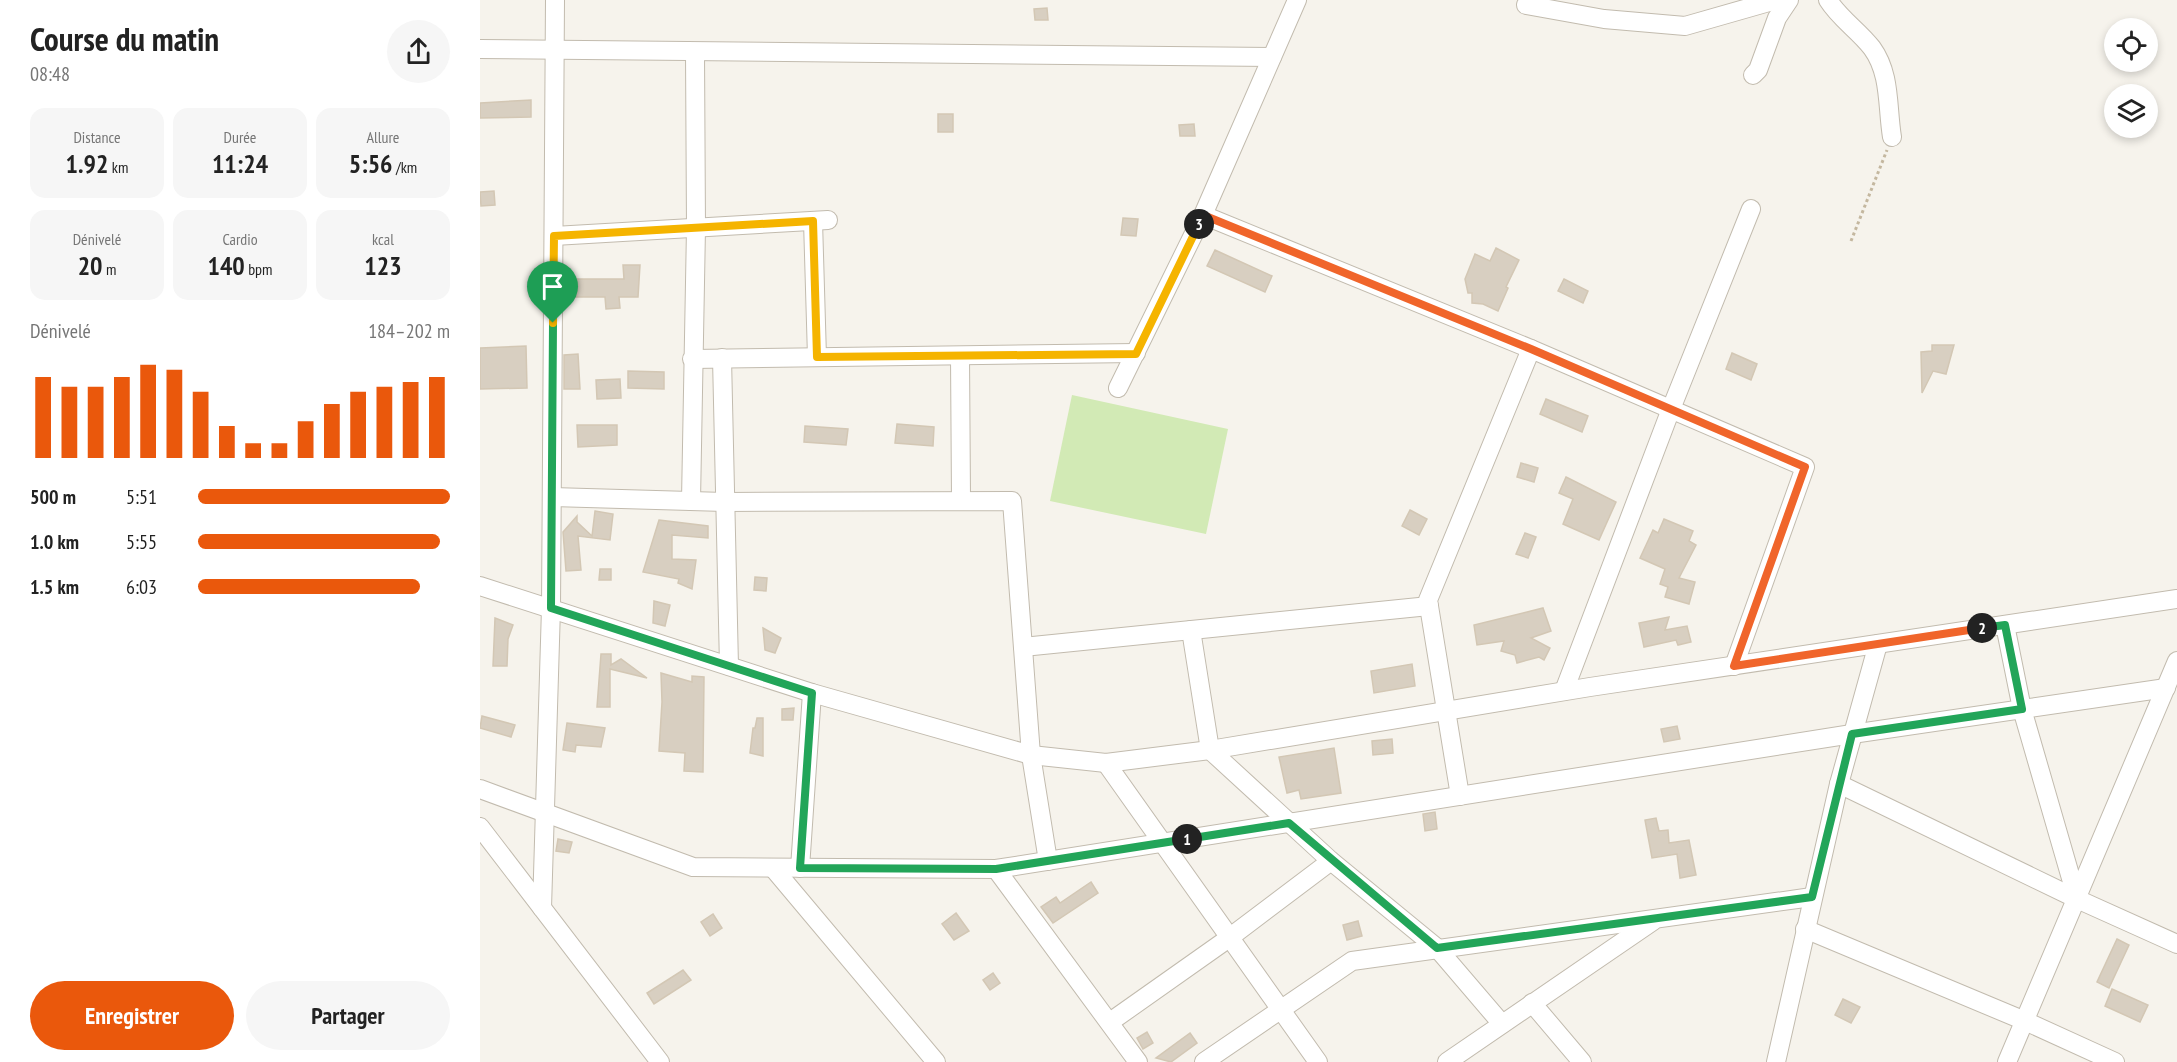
<!DOCTYPE html>
<html lang="fr">
<meta charset="utf-8">
<style>
:root{--surface:#fff;--page:#f6f6f6;--text:#222;--muted:#767676;--accent:#ea580c}
body{margin:0;font-family:"PT Sans Narrow",sans-serif;background:var(--page);color:var(--text);height:100vh;display:flex;flex-direction:column;font-size:22px;white-space:nowrap}
*{box-sizing:border-box;margin:0}
p{font-size:20px;color:var(--muted)}
.icon{flex:none;width:33px;height:33px;fill:none;stroke:currentColor;stroke-width:2;stroke-linecap:round;stroke-linejoin:round}
.map{position:relative;flex:1;overflow:hidden}
.panel{display:flex;flex-direction:column;background:var(--surface);width:480px}
.panel>*{flex:none}
.tools{position:absolute;left:1624px;top:18px;display:grid;gap:12px}
.tools a{display:grid;place-items:center;width:54px;height:54px;border-radius:50%;background:var(--surface);box-shadow:0 3px 9px #0003;font-size:30px}
.pin{position:absolute;display:grid;place-items:center;width:51px;height:51px;color:#fff;margin:-62px -26px;border-radius:50% 50% 50% 0;rotate:-45deg;box-shadow:0 0 6px #0007}
.pin .icon{rotate:45deg}
.km{position:absolute;width:30px;height:30px;margin:-15px;border-radius:50%;background:#222;color:#fff;font-size:16px;line-height:30px;text-align:center}
.round{display:grid;place-items:center;flex:none;width:63px;height:63px;border-radius:32px;background:var(--page)}
.headline{display:flex;align-items:center;justify-content:space-between;height:102px;padding:0 30px}
h1{font-size:33px;font-weight:700;line-height:45px}
.figures{display:grid;grid-template-columns:repeat(3,1fr);gap:9px;height:102px;padding:6px 30px}
.figures div{display:grid;align-content:center;border-radius:15px;background:var(--page);text-align:center}
.figures b{font-size:26px;font-weight:700}
.figures small{font-size:16px;font-weight:400}
.figures p{font-size:16px}
.chart{height:168px;padding:12px 30px}
.chart p{display:flex;justify-content:space-between}
.chart svg{width:100%;height:108px;margin-top:6px;stroke:var(--accent);stroke-width:6}
.primary-button{display:flex;gap:12px;margin-top:auto;padding:12px 30px}
.primary-button a{flex:1;height:69px;border-radius:36px;background:var(--accent);color:#fff;font-size:24px;font-weight:700;line-height:69px;text-align:center}
.primary-button a+a{background:var(--page);color:var(--text)}
ul{padding:0 30px;list-style:none;font-size:20px}
li{display:grid;grid-template-columns:96px 72px 1fr;align-items:center;height:45px}
li i{height:15px;border-radius:8px;background:var(--accent)}
main{display:flex;flex:1;min-height:0}
.map>svg:first-child{display:block}
</style>
<main>
<section class="panel">
<div class="headline"><div><h1>Course du matin</h1><p>08:48</p></div><a class="round"><svg class="icon" aria-label="share" viewBox="0 0 24 24"><path d="M12 15V3M7 8l5-5 5 5M5 13v7h14v-7"/></svg></a></div>
<div class="figures">
<div><p>Distance</p><b>1.92<small> km</small></b></div>
<div><p>Durée</p><b>11:24</b></div>
<div><p>Allure</p><b>5:56<small> /km</small></b></div>
</div>
<div class="figures">
<div><p>Dénivelé</p><b>20<small> m</small></b></div>
<div><p>Cardio</p><b>140<small> bpm</small></b></div>
<div><p>kcal</p><b>123</b></div>
</div>
<div class="chart"><p><span>Dénivelé</span>184–202 m</p>
<svg viewBox="0 0 160 44" preserveAspectRatio="none"><path d="M5 44V11M15 44V15M25 44V15M35 44V11M45 44V6M55 44V8M65 44V17M75 44V31M85 44V38M95 44V38M105 44V29M115 44V22M125 44V17M135 44V15M145 44V13M155 44V11"/></svg>
</div>
<ul>
<li><b>500 m</b>5:51<i style="width:100%"></i></li>
<li><b>1.0 km</b>5:55<i style="width:96%"></i></li>
<li><b>1.5 km</b>6:03<i style="width:88%"></i></li>
</ul>
<div class="primary-button"><a>Enregistrer</a><a>Partager</a></div>
</section>
<div class="map">
<svg width="1697" height="1062" viewBox="0 0 1697 1062">
<rect width="100%" height="100%" fill="#f6f3ec"/>
<path fill="#d2eab5" d="M592,395l156,34 -22,105 -156,-33z"/>
<g fill="#d8cfc1" stroke="#d3c7b4" stroke-width="1.5">
<path d="M567,8l1,12h-13l-1,-11z"/>
<path d="M51,100v17l-51,1v-15z"/>
<rect x="458" y="114" width="15" height="18"/>
<path d="M714,124l1,12h-15l-1,-11z"/>
<path d="M14,191l1,14 -14,1 -1,-14z"/>
<path d="M643,218l15,1 -2,17 -15,-1z"/>
<path d="M1016,248l23,12 -13,27 2,1 -10,23 -15,-7 -11,-1v-10h-4l-3,-14 10,-25 15,7z"/>
<path d="M735,250l57,26 -7,16 -58,-26z"/>
<path d="M143,265h17l-2,32h-19l1,11 -14,1 -1,-12h-32l-1,-18h52z"/>
<path d="M1084,279l24,12 -5,12 -25,-12z"/>
<path d="M1452,345h22l-8,29 -13,-3 -11,22 -1,-41 11,-1z"/>
<path d="M46,346l1,42 -47,1v-41z"/>
<path d="M1252,353l25,11 -6,16 -25,-11z"/>
<path d="M98,354l2,35h-16v-34z"/>
<path d="M148,371l36,1v17l-36,-1z"/>
<path d="M140,379l1,19 -24,1 -1,-19z"/>
<path d="M1066,399l42,17 -6,16 -42,-18z"/>
<path d="M417,424l37,3 -1,19 -38,-3z"/>
<path d="M97,425h40v20l-39,2z"/>
<path d="M325,426l43,3 -2,16 -42,-3z"/>
<path d="M1041,463l17,5 -4,14 -17,-5z"/>
<path d="M1086,477l50,25 -17,38 -36,-16 10,-25 -14,-6z"/>
<path d="M930,510l17,9 -8,16 -17,-9z"/>
<path d="M115,511l18,3 -3,26 -32,-4 3,34 -15,1 -3,-39 14,-16v6l15,14z"/>
<path d="M1184,519l29,12 -4,10 7,4 -17,33 16,4 -6,22 -24,-7 3,-10 -8,-3 5,-15 -25,-11 13,-28 5,3z"/>
<path d="M179,520l49,6v12l-36,-3v24l24,1 -4,29 -14,-6 1,-4 -36,-7z"/>
<path d="M1045,533l11,4 -8,21 -12,-4z"/>
<path d="M120,569h11v11h-12z"/>
<path d="M275,577l12,1 -1,13 -12,-1z"/>
<path d="M174,601l16,4 -5,21 -12,-3z"/>
<path d="M1063,608l8,23 -20,7 19,10 -6,12 -5,-3 -22,6 -2,-8 -14,-4 3,-10 -27,4 -3,-20z"/>
<path d="M1189,617l-4,13 22,-4 4,16 -13,3 -2,-5 -32,7 -5,-24z"/>
<path d="M15,618l18,7 -5,14 -1,27h-14z"/>
<path d="M283,628l18,10 -6,15 -10,-3z"/>
<path d="M121,654h10v11l10,-6 26,19 -37,-9v38h-13z"/>
<path d="M932,664l3,22 -41,7 -3,-22z"/>
<path d="M181,673l31,9v-6l12,1 -1,95 -19,-1 1,-18 -26,-2 3,-49z"/>
<path d="M314,708l-1,12h-11v-11z"/>
<path d="M2,716l33,9 -4,12 -31,-9z"/>
<path d="M277,718h6v38l-13,-3 3,-25h2z"/>
<path d="M87,723l38,5 -4,19 -25,-2 -1,7 -12,-2z"/>
<path d="M1197,726l3,13 -16,3 -3,-13z"/>
<path d="M912,739l1,14 -20,2 -1,-14z"/>
<path d="M854,748l7,45 -40,6 -2,-9 -12,3 -8,-36z"/>
<path d="M955,812l2,17 -12,2 -2,-17z"/>
<path d="M1176,818l3,13 9,-1 1,13 20,-3 7,35 -16,3 -3,-24 -25,4 -7,-38z"/>
<path d="M78,839l14,3 -3,11 -13,-2z"/>
<path d="M611,882l7,11 -45,30 -12,-16 15,-10 4,6z"/>
<path d="M476,913l13,18 -15,9 -12,-16z"/>
<path d="M233,914l9,14 -12,8 -9,-14z"/>
<path d="M878,921l4,15 -15,4 -4,-15z"/>
<path d="M1637,939l12,6 -20,43 -12,-6z"/>
<path d="M203,970l8,10 -37,24 -7,-11z"/>
<path d="M513,973l7,10 -10,7 -7,-10z"/>
<path d="M1632,989l36,16 -8,17 -35,-16z"/>
<path d="M1363,999l17,8 -9,16 -16,-8z"/>
<path d="M667,1032l6,11 -10,6 -6,-11z"/>
<path d="M710,1033l7,10 -26,19 -15,-4z"/>
</g>
<g fill="none" stroke-linecap="round" stroke-linejoin="round">
<g stroke="#c2bbae" stroke-width="20">
<g id="minor">
<path d="M1348,0c12,19 30,30 44,48 19,26 15,59 20,89"/>
<path d="M1046,5l78,14 81,7 91,-26"/>
<path d="M0,49l792,8"/>
<path d="M1273,75l5,-5 19,-52 12,-18"/>
<path d="M723,215l328,134 274,118 -71,199"/>
<path d="M333,221l4,136"/>
<path d="M74,236l274,-16"/>
<path d="M480,356l1,143"/>
<path d="M242,358l7,308"/>
<path d="M212,359l444,-6"/>
<path d="M638,388l85,-173 94,-215"/>
<path d="M72,497l173,5 287,-1 19,254 17,106"/>
<path d="M211,501l5,-273 -1,-175"/>
<path d="M0,586l332,107 219,62 75,8 104,-13 380,-63 587,-88"/>
<path d="M1525,625l17,84 55,190"/>
<path d="M711,630l19,120 121,111 106,87 65,76"/>
<path d="M543,647l406,-41"/>
<path d="M1084,691l107,-282 80,-200"/>
<path d="M626,763l212,299"/>
<path d="M1359,784l238,115 100,45"/>
<path d="M0,789l213,78 303,2 856,-135 314,-46"/>
<path d="M980,796l-32,-196 103,-251"/>
<path d="M0,827l180,235"/>
<path d="M293,868l163,194"/>
<path d="M320,868l12,-175"/>
<path d="M516,869l142,193"/>
<path d="M62,908l9,-300 4,-608"/>
<path d="M1325,929l220,92 90,41"/>
<path d="M1052,1003l50,59"/>
<path d="M630,1022l119,-84 102,-77"/>
<path d="M724,1062l148,-101 460,-64"/>
<path d="M967,1062l206,-141"/>
<path d="M1296,1062l63,-278 39,-140"/>
<path d="M1527,1062l170,-401"/>
</g>
</g>
<path stroke="#c4b79f" stroke-width="3" stroke-dasharray="3 3" stroke-linecap="butt" d="M1371,241l36,-91"/>
<use href="#minor" stroke="#fff" stroke-width="18"/>
</g>
<g fill="none" stroke-linecap="round" stroke-linejoin="round">
<g stroke="#fff" stroke-width="12">
<path id="split-1" d="M73,323l-2,285 261,85 -12,175 196,1 191,-30"/>
</g>
<g stroke="#fff" stroke-width="12">
<path id="split-2" d="M707,839l102,-16 148,125 375,-51 40,-163 170,-25 -17,-84 -23,3"/>
</g>
<g stroke="#fff" stroke-width="12">
<path id="split-3" d="M719,224l4,-9 328,134 274,118 -71,199 248,-38"/>
</g>
<g stroke="#fff" stroke-width="12">
<path id="split-4" d="M73,323l1,-87 259,-15 4,136 319,-3 63,-130"/>
</g>
<use href="#split-1" stroke="#22a559" stroke-width="8"/>
<use href="#split-2" stroke="#22a559" stroke-width="8"/>
<use href="#split-3" stroke="#f0652b" stroke-width="8"/>
<use href="#split-4" stroke="#f5b400" stroke-width="8"/>
</g>
</svg>
<div class="tools">
<a><svg class="icon" aria-label="locate" viewBox="0 0 24 24"><circle cx="12" cy="12" r="6"/><path d="M12 2v4M12 18v4M2 12h4M18 12h4"/></svg></a>
<a><svg class="icon" aria-label="layers" viewBox="0 0 24 24"><path d="M12 4l9 5-9 5-9-5zM3 14l9 5 9-5"/></svg></a>
</div>
<div class="pin" style="left:73px;top:323px;background:#1e9e55"><svg class="icon" aria-label="arrive" viewBox="0 0 24 24"><path d="M6 21V4h12l-3 4 3 4H6"/></svg></div>
<b class="km" style="left:707px;top:839px">1</b>
<b class="km" style="left:1502px;top:628px">2</b>
<b class="km" style="left:719px;top:224px">3</b>
</div>
</main>
